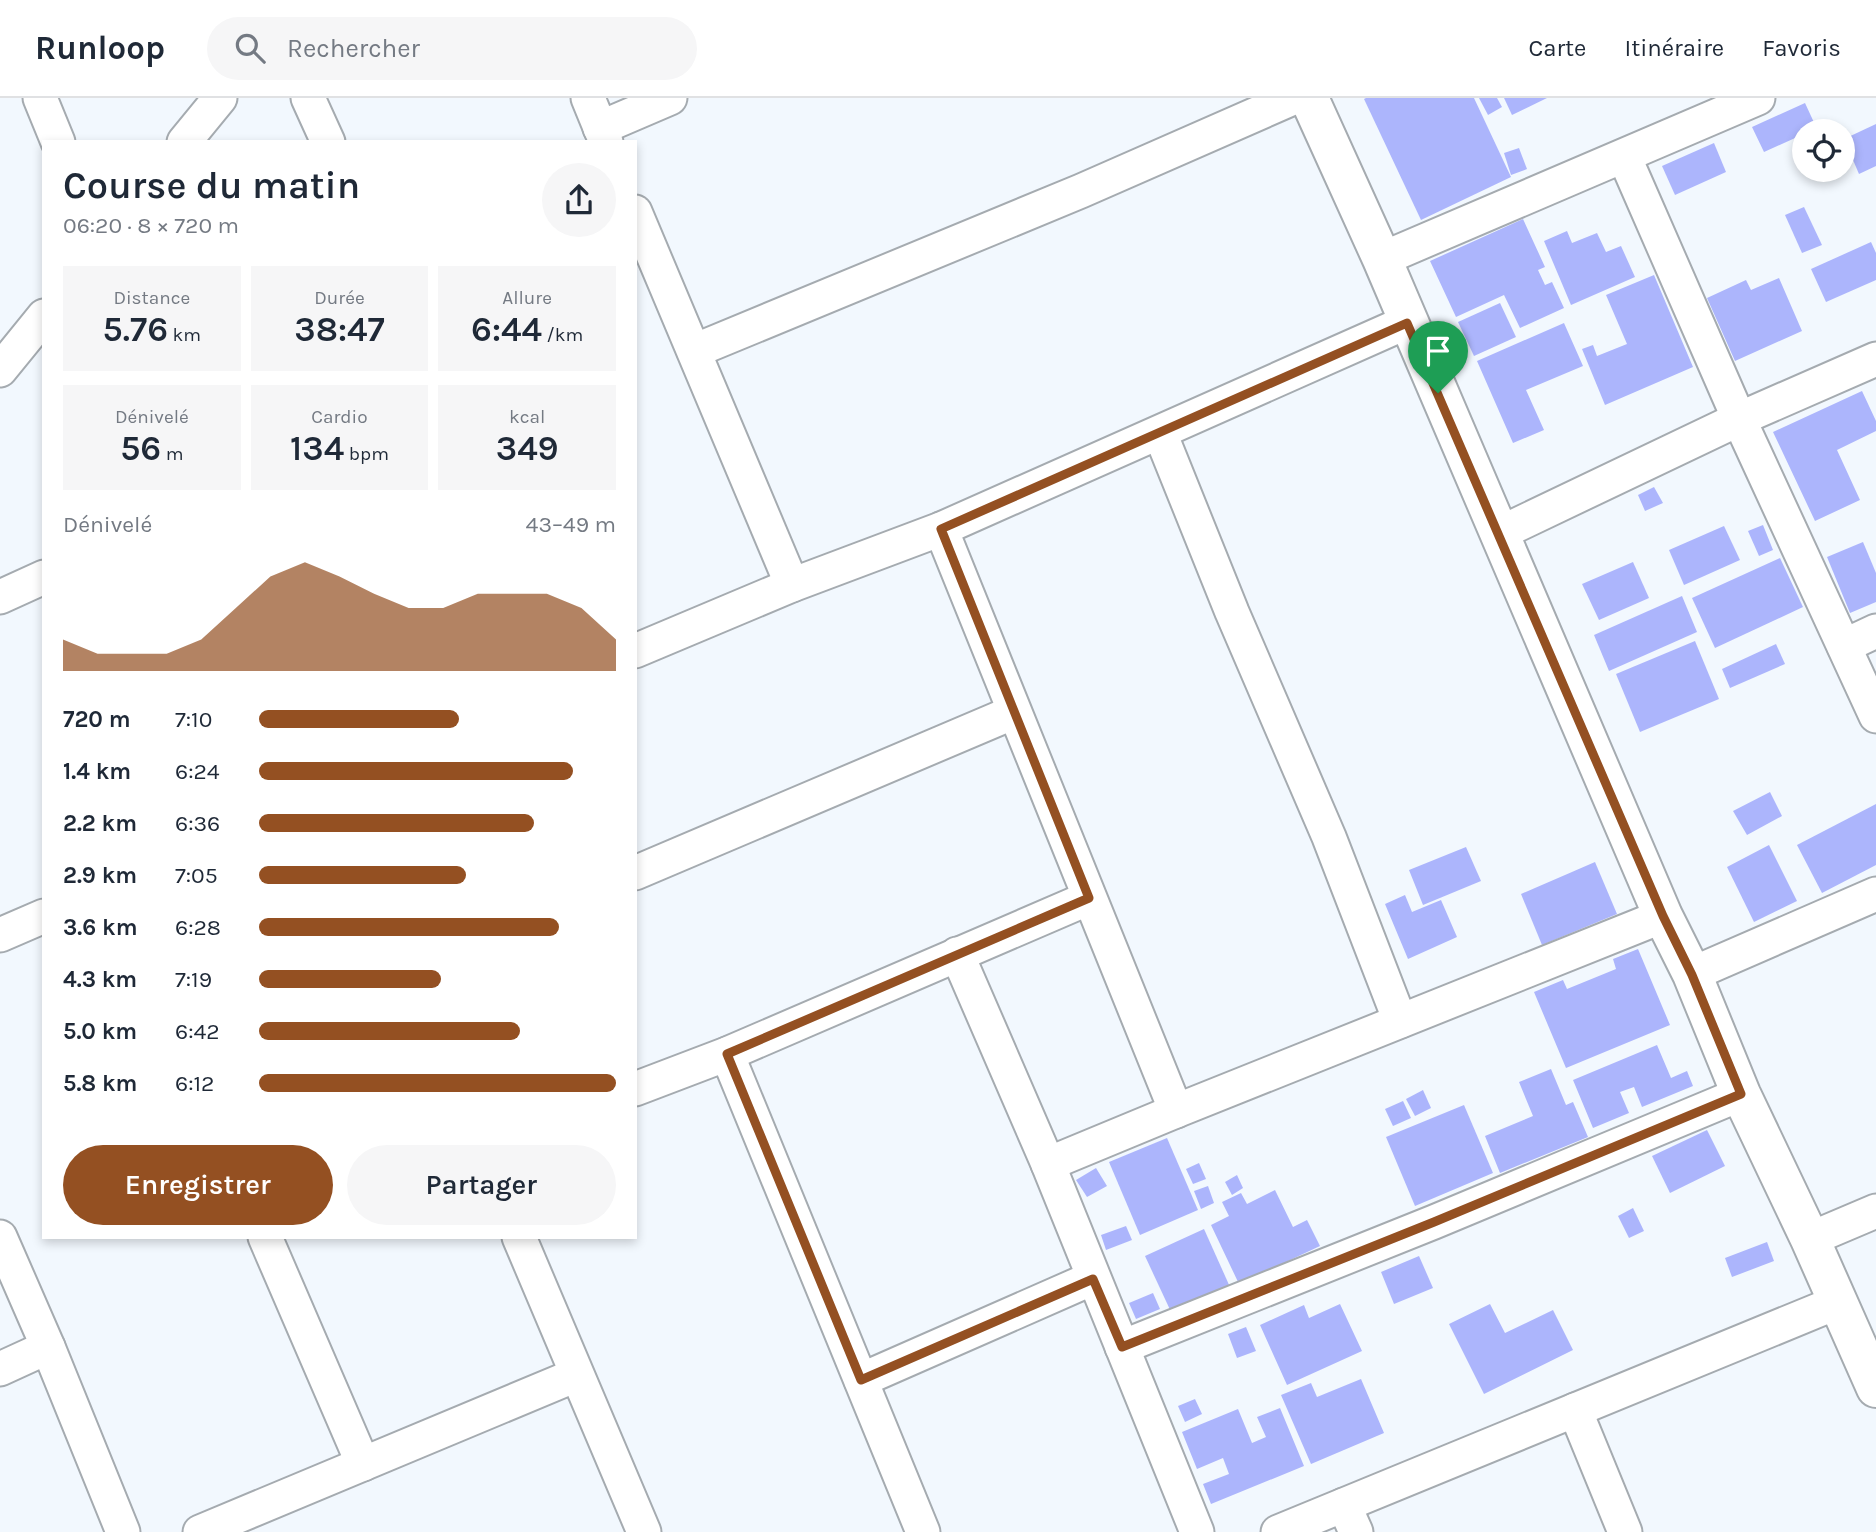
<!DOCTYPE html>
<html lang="fr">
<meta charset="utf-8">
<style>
:root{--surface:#fff;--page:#f6f6f7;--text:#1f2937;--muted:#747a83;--line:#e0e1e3;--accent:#945022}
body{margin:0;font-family:Karla,sans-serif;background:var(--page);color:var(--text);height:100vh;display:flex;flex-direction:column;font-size:26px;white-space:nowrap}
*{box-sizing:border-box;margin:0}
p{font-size:23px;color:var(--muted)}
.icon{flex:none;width:38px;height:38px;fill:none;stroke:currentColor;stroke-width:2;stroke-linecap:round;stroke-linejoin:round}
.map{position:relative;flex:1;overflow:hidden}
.panel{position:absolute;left:42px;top:42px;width:595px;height:1099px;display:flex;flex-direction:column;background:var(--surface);border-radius:0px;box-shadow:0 4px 10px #0003}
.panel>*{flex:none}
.buttons{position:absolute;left:1792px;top:21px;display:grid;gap:14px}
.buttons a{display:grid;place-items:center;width:63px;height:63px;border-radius:50%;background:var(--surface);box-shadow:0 4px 10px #0003;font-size:35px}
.pin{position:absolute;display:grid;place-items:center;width:60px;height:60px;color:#fff;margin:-72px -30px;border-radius:50% 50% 50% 0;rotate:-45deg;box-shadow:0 0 7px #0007}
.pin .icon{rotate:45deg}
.round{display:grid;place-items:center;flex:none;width:74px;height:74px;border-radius:37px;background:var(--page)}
.headline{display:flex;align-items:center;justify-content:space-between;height:119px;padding:0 21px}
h1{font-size:38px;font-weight:600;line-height:52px}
.figures{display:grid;grid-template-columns:repeat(3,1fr);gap:10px;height:119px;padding:7px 21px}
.figures div{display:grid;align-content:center;border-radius:0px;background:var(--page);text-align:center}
.figures b{font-size:35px;font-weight:600}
.figures small{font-size:19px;font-weight:400}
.figures p{font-size:19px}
.chart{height:196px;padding:14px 21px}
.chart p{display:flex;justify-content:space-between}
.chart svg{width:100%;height:126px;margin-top:7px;fill:var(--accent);opacity:.7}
.cta{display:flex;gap:14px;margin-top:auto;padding:14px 21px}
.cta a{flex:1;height:80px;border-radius:42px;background:var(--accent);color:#fff;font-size:28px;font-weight:600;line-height:80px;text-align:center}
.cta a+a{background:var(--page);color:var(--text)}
ul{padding:0 21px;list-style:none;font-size:23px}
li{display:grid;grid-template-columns:112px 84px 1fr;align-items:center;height:52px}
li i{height:18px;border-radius:9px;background:var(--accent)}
header{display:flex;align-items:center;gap:42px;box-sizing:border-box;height:98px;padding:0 35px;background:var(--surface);border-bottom:2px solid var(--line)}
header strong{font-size:33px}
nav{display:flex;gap:38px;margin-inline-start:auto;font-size:24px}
.search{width:490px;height:63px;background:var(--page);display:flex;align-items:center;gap:18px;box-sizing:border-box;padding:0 24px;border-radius:38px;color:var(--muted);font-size:26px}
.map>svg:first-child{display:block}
</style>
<header>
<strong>Runloop</strong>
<div class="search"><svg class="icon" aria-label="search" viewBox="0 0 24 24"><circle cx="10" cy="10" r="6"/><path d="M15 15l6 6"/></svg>Rechercher</div>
<nav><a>Carte</a><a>Itinéraire</a><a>Favoris</a></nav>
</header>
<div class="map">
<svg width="1876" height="1434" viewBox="0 0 1876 1434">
<rect width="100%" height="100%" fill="#f2f8fe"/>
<g fill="#acb5fc">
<path d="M1366,0h108l37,79 -90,43 -57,-121z"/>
<path d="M1479,0h18l5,9 -14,8z"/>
<path d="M1504,0h43l-35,17z"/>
<path d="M1805,5l12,26 -13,2v3l-40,18 -12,-25z"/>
<path d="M1876,26v42l-17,8 -15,-35z"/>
<path d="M1714,45l12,29 -51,23 -13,-29z"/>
<path d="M1519,50l8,21 -16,6 -7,-22z"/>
<path d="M1804,109l18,38 -20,8 -17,-38z"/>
<path d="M1523,121l22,48 -7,3 7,15 7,-3 12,26 -44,20 -16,-33 -48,22 -26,-56z"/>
<path d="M1567,133l5,12 25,-10 9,19 15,-6 14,31 -64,28 -27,-64z"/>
<path d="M1871,144l5,11v27l-50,22 -15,-33z"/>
<path d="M1654,177l39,92 -88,38 -23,-56 11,-4 4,11 30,-12 -21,-49z"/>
<path d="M1779,180l23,53 -67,30 -28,-63 39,-18 5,10z"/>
<path d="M1500,205l16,34 -42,19 -16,-34z"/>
<path d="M1564,225l19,43 -57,24 18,40 -31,13 -36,-82z"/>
<path d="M1862,293l14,30v10l-39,19 23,50 -45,21 -42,-89z"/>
<path d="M1654,389l9,16 -18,8 -7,-16z"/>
<path d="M1763,427l10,25 -14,6 -11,-25z"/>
<path d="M1724,428l16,34 -56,25 -15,-35z"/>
<path d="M1863,444l13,31v29l-26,11 -23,-56z"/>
<path d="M1780,460l23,49 -88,41 -23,-50z"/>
<path d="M1633,464l16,36 -50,22 -17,-36z"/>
<path d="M1682,498l15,36 -88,39 -15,-36z"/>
<path d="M1695,543l24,58 -79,33 -24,-58z"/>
<path d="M1776,546l9,20 -55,24 -8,-19z"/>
<path d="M1770,694l12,24 -35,19 -14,-24z"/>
<path d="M1876,706v61l-54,28 -25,-48z"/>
<path d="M1769,747l28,56 -43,21 -27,-55z"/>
<path d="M1466,749l15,34 -58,24 -14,-35z"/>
<path d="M1595,764l22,52 -75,31 -21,-51z"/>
<path d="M1405,797l7,17 29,-12 16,37 -49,22 -23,-55z"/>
<path d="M1638,851l32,76 -104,43 -32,-76 29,-12 4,9 49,-20 -3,-10z"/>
<path d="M1657,947l14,33 16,-7 6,15 -51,21 -8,-20 -14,5 9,21 -36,15 -20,-48z"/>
<path d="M1551,971l15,36 7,-3 15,35 -88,36 -15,-37 48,-20 -14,-34z"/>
<path d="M1423,992l8,18 -16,8 -9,-17z"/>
<path d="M1403,1003l8,17 -18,8 -8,-17z"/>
<path d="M1464,1007l29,68 -78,33 -29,-69z"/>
<path d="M1707,1032l18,36 -55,27 -18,-37z"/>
<path d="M1167,1040l31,72 -58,25 -31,-73z"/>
<path d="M1199,1065l7,16 -13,5 -7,-15z"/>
<path d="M1096,1070l11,18 -20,11 -11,-17z"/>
<path d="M1237,1077l6,13 -11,7 -7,-13z"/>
<path d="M1208,1088l6,17 -13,6 -7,-18z"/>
<path d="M1275,1092l18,37 14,-7 13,26 -81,38 -28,-59 18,-9 -7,-14 19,-9 6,11z"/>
<path d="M1633,1110l11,23 -15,7 -11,-22z"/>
<path d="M1126,1128l6,14 -26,10 -5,-15z"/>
<path d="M1204,1131l26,58 -58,27 -27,-58z"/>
<path d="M1767,1144l7,19 -42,16 -7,-19z"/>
<path d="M1419,1158l14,32 -39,16 -13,-32z"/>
<path d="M1153,1195l7,16 -24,10 -7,-16z"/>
<path d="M1340,1206l22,47 -75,34 -27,-60 44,-20 5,13z"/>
<path d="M1490,1206l15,29 48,-23 20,40 -89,44 -35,-70z"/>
<path d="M1246,1229l10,24 -19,7 -9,-24z"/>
<path d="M1361,1281l23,54 -73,31 -30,-69 30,-12 6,14z"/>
<path d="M1195,1301l7,15 -17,8 -7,-16z"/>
<path d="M1280,1310l24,58 -93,38 -8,-20 26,-10 -6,-16 -26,11 -15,-37 56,-23 14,34 14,-6 -9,-20z"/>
</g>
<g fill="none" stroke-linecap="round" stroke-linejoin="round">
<g stroke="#a5abb0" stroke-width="37">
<g id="minor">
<path d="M40,0l18,44"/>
<path d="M308,0l20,44"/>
<path d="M588,0l18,44"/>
<path d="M600,30l70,-30"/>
<path d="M184,44l36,-44"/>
<path d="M1624,58l115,263 137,297"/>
<path d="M635,114l157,373"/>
<path d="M1382,161l376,-161"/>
<path d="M694,253l387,-160 212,-93"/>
<path d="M0,272l44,-54"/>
<path d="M1160,335l72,179 97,225 71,184"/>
<path d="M941,431l235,582"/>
<path d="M1498,436l241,-115 137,-60"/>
<path d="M0,499l44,-20"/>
<path d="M1844,548l32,-15"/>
<path d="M635,553l157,-66 149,-56 466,-207"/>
<path d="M635,775l379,-161"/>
<path d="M0,837l44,-19"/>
<path d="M957,856l91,210 149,368"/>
<path d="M1692,876l184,-80"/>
<path d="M727,956l196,478"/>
<path d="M635,991l92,-35 362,-156"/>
<path d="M1048,1066l128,-53 487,-195"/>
<path d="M0,1139l48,110 75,185"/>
<path d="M265,1139l98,227"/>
<path d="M519,1139l125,295"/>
<path d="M1810,1141l66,-28"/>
<path d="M1122,1249l312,-125 307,-128"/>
<path d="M0,1271l48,-22"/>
<path d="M861,1282l232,-102"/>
<path d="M1575,1312l50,122"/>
<path d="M1344,1407l12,27"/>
<path d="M200,1434l376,-157"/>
<path d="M1278,1434l560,-230"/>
</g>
</g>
<g stroke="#a5abb0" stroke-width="42">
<path id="tertiary" d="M1309,0l73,161 281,657 29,58 49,120 69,145 66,149"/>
</g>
<use href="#minor" stroke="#fff" stroke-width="33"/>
<use href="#tertiary" stroke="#fff" stroke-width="38"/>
</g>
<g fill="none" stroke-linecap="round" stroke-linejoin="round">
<g stroke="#fff" stroke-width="14">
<path id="route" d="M1407,225l256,593 29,59 49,119 -307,128 -312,125 -29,-68 -232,101 -134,-326 362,-156 -148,-369z"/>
</g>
<use href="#route" stroke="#945022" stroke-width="9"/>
</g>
</svg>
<div class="buttons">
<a><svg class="icon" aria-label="locate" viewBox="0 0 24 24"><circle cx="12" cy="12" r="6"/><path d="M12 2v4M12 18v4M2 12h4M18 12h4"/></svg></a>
</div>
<div class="pin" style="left:1438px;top:295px;background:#1e9e55"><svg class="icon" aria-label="arrive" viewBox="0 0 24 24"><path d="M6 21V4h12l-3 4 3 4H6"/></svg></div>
<section class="panel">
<div class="headline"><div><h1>Course du matin</h1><p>06:20 · 8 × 720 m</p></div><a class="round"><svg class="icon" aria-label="share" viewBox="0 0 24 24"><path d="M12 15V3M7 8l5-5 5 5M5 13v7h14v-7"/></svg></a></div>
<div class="figures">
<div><p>Distance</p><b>5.76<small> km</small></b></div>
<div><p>Durée</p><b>38:47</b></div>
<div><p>Allure</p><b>6:44<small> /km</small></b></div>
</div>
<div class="figures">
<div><p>Dénivelé</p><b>56<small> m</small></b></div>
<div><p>Cardio</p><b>134<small> bpm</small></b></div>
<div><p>kcal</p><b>349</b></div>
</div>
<div class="chart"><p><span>Dénivelé</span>43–49 m</p>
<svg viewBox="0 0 160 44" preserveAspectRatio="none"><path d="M0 44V33L10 38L20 38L30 38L40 33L50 22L60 11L70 6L80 11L90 17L100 22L110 22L120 17L130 17L140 17L150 22L160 33V44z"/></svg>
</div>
<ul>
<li><b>720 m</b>7:10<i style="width:56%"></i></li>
<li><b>1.4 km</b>6:24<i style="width:88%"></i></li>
<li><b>2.2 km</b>6:36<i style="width:77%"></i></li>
<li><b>2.9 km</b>7:05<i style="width:58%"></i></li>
<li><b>3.6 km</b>6:28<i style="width:84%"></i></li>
<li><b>4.3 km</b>7:19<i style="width:51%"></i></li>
<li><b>5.0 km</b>6:42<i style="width:73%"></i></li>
<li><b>5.8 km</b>6:12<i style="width:100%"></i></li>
</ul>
<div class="cta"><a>Enregistrer</a><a>Partager</a></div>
</section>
</div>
